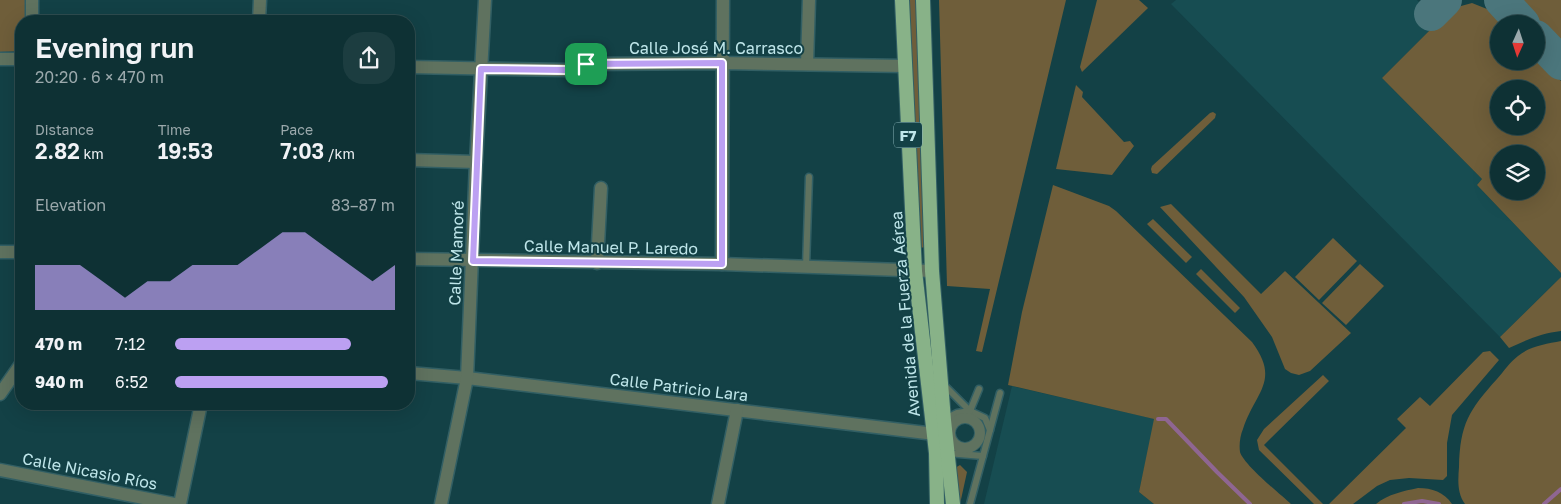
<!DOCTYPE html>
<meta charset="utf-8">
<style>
:root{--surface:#0e3134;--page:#1c3d40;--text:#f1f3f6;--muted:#9ba9ac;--line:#2e4c4f;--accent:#bca0f2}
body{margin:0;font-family:"Golos Text",sans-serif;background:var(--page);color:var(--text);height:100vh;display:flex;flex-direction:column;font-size:19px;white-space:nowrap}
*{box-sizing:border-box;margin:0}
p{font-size:16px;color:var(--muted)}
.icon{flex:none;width:28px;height:28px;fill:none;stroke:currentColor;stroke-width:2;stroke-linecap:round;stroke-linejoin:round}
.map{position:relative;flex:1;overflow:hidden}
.side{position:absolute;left:15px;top:15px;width:400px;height:395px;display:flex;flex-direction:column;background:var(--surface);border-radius:20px;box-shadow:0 5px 20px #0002,0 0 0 1px var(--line)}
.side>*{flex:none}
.needle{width:32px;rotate:183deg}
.buttons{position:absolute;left:1490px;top:15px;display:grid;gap:10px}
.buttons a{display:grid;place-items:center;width:55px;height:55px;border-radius:50%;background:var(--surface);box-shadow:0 5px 20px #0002,0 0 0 1px var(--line);font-size:25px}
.pin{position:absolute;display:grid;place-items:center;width:42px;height:42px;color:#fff;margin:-21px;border-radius:10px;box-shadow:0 2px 8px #0006}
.round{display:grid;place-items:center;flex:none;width:52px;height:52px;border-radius:20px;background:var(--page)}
.headline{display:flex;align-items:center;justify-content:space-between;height:85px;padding:0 20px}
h1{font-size:28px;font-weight:600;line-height:38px}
.stats{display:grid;grid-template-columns:repeat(3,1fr);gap:8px;height:85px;padding:5px 20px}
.stats div{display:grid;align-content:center}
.stats b{font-size:21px;font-weight:600}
.stats small{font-size:14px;font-weight:400}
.stats p{font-size:14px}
.chart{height:140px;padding:10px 20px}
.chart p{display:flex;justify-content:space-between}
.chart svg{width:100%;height:90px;margin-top:5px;fill:var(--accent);opacity:.7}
ul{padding:0 20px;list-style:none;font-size:16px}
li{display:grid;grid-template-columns:80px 60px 1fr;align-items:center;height:38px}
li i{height:12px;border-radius:6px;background:var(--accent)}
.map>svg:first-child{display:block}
</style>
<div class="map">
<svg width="1561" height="504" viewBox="0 0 1561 504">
<rect width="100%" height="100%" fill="#134146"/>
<g fill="#174d52">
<path d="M1176,0h241l22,21 -57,57 100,101 -5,6 84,88v4l-61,60 -329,-333z"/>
<path d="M1012,386l143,33 -16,73 15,12h-170z"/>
</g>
<g fill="#6f5e3a" fill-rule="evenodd">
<path d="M0,0h28v21h-7v30l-21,1z"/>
<path d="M909,0h8l9,247 -7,1z"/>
<path d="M939,0h127l-84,352 -6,-1 14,-62 -43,-3z"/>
<path d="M1097,0h42l9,8 -66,64 -2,-5z"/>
<path d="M1518,0h43v46l-41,-42z"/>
<path d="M1472,3l20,8 14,13h-7v37h37v-6l25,26v192l-84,-88 5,-6 -100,-101 57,-57 22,-15zM1499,89h37v37h-37zM1499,154h37v37h-37z"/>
<path d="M1076,85l7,7 -1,5 42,45 6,-1 4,5 -22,29 -56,-6z"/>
<path d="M1213,112l3,2 -1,4 -58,56 -5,-1 -1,-4 1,-3 58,-53z"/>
<path d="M1053,185l56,21 7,5 136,131c29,39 3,50 -9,87 -3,7 -4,16 -3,23 4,13 40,42 51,52h-137l-15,-12 15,-73 -146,-34 14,-73z"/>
<path d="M1171,204l90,90 24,-23 66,62 -41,38 -11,4 -8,-2 -6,-4 -13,-32 -28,-40 -84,-90z"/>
<path d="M1153,219l39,38 -6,6 -39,-39z"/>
<path d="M1333,238l24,23 -38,39 -24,-23z"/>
<path d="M1360,264l24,22 -38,39 -24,-22z"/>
<path d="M1201,269l39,39 -5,5 -39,-39z"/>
<path d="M1561,277v54c-19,2 -35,9 -52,17l-9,-11z"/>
<path d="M1561,341v163h-96c-8,-11 -7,-24 -6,-37 1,-43 10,-57 38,-88 7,-8 13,-17 21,-23 12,-10 28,-12 43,-15z"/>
<path d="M1490,351l9,9 -47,55 -5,28v33l-4,4 -34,-2 -19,2 -13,6 -24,18h-24l77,-76 -9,-9 23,-22 10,9 53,-54z"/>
<path d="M1323,375l6,6 -65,64 59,59h-9l-55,-54 -2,-10 7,-11z"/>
<path d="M960,465l7,7 -7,32h-2l-3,-36z"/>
<path d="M1418,488c14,0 26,4 34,16h-76c12,-10 28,-13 42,-16z"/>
</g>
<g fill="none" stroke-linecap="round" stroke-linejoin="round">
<g stroke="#8f6692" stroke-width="4">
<path d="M1158,419h8l51,53 33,32"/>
<path d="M1404,504l18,-3 17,3"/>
<path d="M1544,504l17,-15"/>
</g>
<g stroke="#4b767c" stroke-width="34">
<path d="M1501,0l22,24"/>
<path d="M1431,14l14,-14"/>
<path d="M1536,37l25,26"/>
</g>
<g stroke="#325f64" stroke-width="9">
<g id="service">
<path d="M806,267l3,-90"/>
<path d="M943,384l27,27 15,7 5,12"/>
<path d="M970,411l9,-22"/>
<path d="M943,420l14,-7 13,-2"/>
<path d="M947,453l36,3"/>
<path d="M970,504l30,-111"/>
</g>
</g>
<g stroke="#325f64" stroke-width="12">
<circle id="pedestrian" cx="965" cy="433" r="15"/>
</g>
<g stroke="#325f64" stroke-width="15">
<g id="minor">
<path d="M32,21v-21"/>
<path d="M259,21l1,-21"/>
<path d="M0,59h21"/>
<path d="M807,64l2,-64"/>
<path d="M409,67l157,3 21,-6 135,-1 183,3"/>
<path d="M409,160l67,2"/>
<path d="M0,252h21"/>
<path d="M409,259l313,5 210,7"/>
<path d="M597,263l4,-75"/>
<path d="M722,264l1,-264"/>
<path d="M409,373l58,5 476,57"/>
<path d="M0,394l21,-30"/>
<path d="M180,504l21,-100"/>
<path d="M441,504l26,-126 9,-216 9,-162"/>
<path d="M718,504l19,-94"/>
</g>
</g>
<g stroke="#325f64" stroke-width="15">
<path id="tertiary" d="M0,470l174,34"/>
</g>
<g stroke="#325f64" stroke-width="16">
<g id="trunk">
<path d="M902,0l13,271 21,182 1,51"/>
<path d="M923,0l9,271 12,149 9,84"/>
</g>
</g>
<use href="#service" stroke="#5f725f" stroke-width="6"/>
<use href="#pedestrian" stroke="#5f725f" stroke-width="10"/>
<use href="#minor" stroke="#5f725f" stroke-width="12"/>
<use href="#tertiary" stroke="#5f725f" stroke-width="12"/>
<use href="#trunk" stroke="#88b288" stroke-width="14"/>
</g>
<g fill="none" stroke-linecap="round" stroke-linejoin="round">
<g stroke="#fff" stroke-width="10">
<path id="route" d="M722,63v201l-249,-3 8,-192 85,1 20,-6z"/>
</g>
<use href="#route" stroke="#bca0f2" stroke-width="6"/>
</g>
<g text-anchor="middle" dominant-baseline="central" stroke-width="4" stroke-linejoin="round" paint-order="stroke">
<rect fill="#134146" stroke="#8bb4b9" stroke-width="1" x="894" y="122.5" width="28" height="25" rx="4"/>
<g font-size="15" font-weight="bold" fill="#bfe6ea">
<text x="908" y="135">F7</text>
</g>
<g font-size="16" fill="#bfe6ea" stroke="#134146">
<text x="716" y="48">Calle José M. Carrasco</text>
<text transform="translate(611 247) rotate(1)">Calle Manuel P. Laredo</text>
<text transform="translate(456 253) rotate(-88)">Calle Mamoré</text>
<text transform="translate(905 314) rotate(-95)">Avenida de la Fuerza Aérea</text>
<text transform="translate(679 387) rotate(7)">Calle Patricio Lara</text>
<text transform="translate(90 471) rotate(11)">Calle Nicasio Ríos</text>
</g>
</g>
</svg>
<div class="buttons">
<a><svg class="needle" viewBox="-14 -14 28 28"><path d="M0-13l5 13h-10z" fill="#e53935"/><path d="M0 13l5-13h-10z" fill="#9ba9ac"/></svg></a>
<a><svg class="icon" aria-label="locate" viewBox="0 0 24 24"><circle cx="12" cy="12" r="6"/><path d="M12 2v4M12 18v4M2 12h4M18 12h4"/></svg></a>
<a><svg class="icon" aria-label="layers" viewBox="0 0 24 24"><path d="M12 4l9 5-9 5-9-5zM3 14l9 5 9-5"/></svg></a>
</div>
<div class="pin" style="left:586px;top:64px;background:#1e9e55"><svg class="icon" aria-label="arrive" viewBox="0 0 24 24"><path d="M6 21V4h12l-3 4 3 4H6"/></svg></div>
<section class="side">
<div class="headline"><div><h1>Evening run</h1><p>20:20 · 6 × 470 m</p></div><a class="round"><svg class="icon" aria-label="share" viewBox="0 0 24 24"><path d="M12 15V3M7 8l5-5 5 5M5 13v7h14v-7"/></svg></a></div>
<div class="stats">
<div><p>Distance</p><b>2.82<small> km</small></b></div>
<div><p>Time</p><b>19:53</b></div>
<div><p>Pace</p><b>7:03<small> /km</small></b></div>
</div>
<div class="chart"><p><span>Elevation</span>83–87 m</p>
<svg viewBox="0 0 160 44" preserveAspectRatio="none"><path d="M0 44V22L10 22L20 22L30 30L40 38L50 30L60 30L70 22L80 22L90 22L100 14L110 6L120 6L130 14L140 22L150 30L160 22V44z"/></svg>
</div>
<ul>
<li><b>470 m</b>7:12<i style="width:80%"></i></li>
<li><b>940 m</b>6:52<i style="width:97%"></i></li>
</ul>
</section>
</div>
